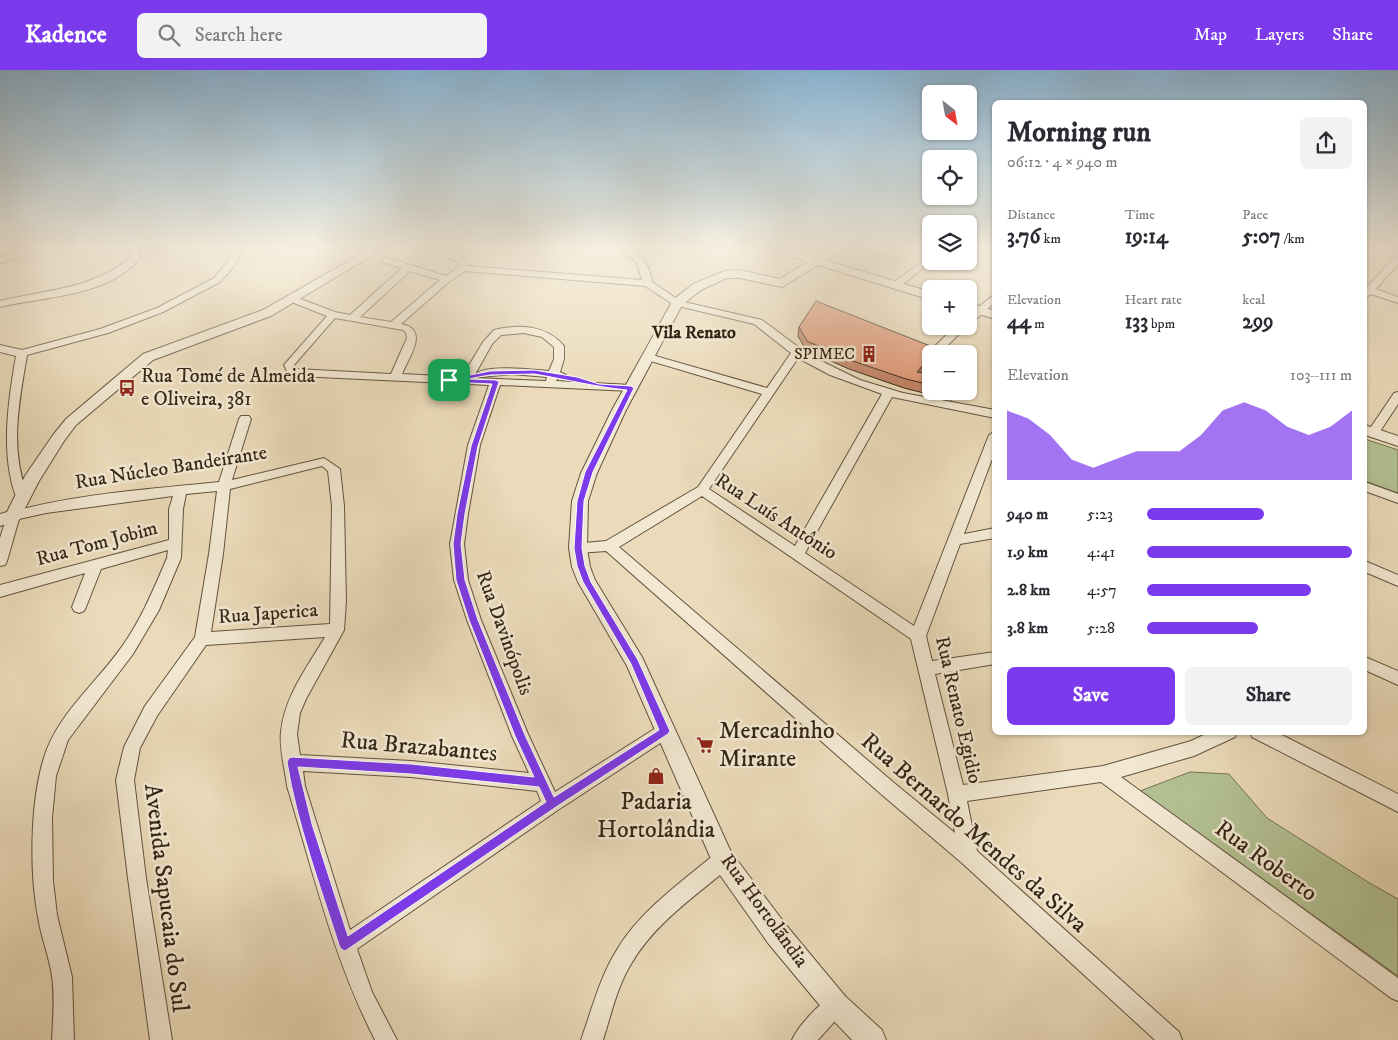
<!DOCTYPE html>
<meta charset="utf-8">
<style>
:root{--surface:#fff;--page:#f2f2f3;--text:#2b2b33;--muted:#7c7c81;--accent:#7c3aed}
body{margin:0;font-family:"IM FELL DW Pica",serif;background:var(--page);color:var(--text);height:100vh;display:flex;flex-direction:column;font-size:19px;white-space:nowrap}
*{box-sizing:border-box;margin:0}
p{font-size:16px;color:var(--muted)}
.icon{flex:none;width:28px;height:28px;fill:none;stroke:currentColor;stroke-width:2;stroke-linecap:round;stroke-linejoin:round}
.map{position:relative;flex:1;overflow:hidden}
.side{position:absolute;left:992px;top:30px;width:375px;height:635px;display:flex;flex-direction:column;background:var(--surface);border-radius:8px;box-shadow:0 1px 4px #0004}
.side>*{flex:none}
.needle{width:32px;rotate:149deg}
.fabs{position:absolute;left:922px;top:15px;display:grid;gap:10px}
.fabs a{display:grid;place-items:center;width:55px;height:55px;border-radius:8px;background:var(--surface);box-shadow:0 1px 4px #0004;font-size:25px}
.pin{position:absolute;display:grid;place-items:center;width:42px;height:42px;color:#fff;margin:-21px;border-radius:10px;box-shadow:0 2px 8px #0006}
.round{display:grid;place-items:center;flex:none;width:52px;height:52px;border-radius:8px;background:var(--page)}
.summary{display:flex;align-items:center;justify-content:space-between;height:85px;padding:0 15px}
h1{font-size:28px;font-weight:800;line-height:38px}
.stats{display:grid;grid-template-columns:repeat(3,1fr);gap:8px;height:85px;padding:5px 15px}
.stats div{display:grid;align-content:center}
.stats b{font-size:21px;font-weight:800}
.stats small{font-size:14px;font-weight:400}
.stats p{font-size:14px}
.chart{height:140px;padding:10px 15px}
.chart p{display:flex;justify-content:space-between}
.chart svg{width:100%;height:90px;margin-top:5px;fill:var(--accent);opacity:.7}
.action{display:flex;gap:10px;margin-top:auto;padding:10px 15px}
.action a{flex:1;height:58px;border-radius:8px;background:var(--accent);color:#fff;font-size:20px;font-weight:800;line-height:58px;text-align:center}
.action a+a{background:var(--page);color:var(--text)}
ul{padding:0 15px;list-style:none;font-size:16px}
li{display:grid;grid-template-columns:80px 60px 1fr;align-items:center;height:38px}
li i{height:12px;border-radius:6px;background:var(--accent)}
header{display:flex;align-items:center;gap:30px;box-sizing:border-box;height:70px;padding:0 25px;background:var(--accent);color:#fff}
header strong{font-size:24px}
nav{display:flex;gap:28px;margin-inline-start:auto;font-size:18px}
.search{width:350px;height:45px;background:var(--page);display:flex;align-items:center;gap:12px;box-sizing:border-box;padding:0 18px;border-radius:8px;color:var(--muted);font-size:19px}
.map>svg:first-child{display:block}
</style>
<header>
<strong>Kadence</strong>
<div class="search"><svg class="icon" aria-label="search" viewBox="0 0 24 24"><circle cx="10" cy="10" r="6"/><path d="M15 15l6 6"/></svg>Search here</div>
<nav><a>Map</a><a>Layers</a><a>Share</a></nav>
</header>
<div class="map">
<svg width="1398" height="970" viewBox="0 0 1398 970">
<rect width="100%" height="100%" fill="#ebdbba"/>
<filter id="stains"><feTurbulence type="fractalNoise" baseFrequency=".004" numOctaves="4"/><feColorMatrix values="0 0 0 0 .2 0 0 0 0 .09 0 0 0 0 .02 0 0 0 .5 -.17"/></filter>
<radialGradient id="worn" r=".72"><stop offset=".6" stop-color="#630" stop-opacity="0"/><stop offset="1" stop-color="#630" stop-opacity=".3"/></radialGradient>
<g fill="#b3c193" stroke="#747354">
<path d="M1365,369l33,11v43l-33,-12z"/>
<path d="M1190,702l39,2 38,44 101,64 30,17v77l-258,-185z"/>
</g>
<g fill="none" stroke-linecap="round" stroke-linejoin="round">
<g stroke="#62523e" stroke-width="2">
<g id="minor">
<path d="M49,177h14l-63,16v-6z"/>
<path d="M124,177h10l4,2 2,9c-32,39 -94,38 -140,49v-6c46,-11 94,-12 131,-44v-5z"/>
<path d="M237,177h8l-12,20 -13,15 -57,30 -55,21 -81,22c-8,48 -18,94 1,141l-1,3h-10c-17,-42 -9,-98 -1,-143l-16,-4v-7l22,5 78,-21 57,-21 57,-30 12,-14z"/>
<path d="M428,177c12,-1 32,6 41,16l-1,3 174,14 -5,-17 -19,-16c19,-2 32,17 34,35l28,19 82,19 47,35 51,25 43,13 92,17v8l-103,-21 -87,156 109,73 75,-191 6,-4v20l-31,83 31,-6v10l-35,6 -34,92 6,25 63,-9v12l-60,10 28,111 140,-19 88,-25 19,-9h27l-2,5 -41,19 -73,21 277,201v23l-7,-3 -290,-216 -134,19 10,50 202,181 3,8h-27l-193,-177 -81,-69 -275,-243 -28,2 -5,-1 -2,-4 2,-4 33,-3 92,-54 64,-93 -118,-35 -1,-2 1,-2h8l115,33 24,-35 -37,-29 -80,-19 -29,-19 -180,-15 -15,10 -49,43c29,5 8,33 1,50l60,3 21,-35 11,-12c25,-6 53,-5 70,16v13l-4,13 6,3 -1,2 -7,1 -2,3 75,4 6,3 -6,3 -131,-6 -20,60 -12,69 -4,30 4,36 13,40 47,114 27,58 104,-66 6,-2 6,2 2,5 -2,5 -113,74 -201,139 15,43 25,48h-22c-41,-80 -62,-168 -88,-254 -2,-17 -8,-37 -6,-54 3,-35 27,-66 44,-95l-119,8 -49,71 -17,32 -6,32 12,98 26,162h-22l-22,-162 -12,-98 8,-33 21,-41 50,-69 14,-83 8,-63 -31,3 -3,15 -2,49 -22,52 -26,44 -65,86 -12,36 -4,42 1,63 4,34 15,62 2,63h-22c1,-21 3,-43 0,-64 -3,-20 -11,-39 -14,-59 -9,-47 -8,-124 9,-168 16,-40 52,-69 76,-104 19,-27 31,-57 44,-87l1,-8 -67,19 -15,38 -2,4 -5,2 -5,-2 -2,-4 13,-34 -85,24v-12l169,-45v-31l4,-13 -127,17 -27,6 -12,42 -2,4 -5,1v-28l8,-25c65,-19 144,-24 211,-31l20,-63 2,-3h8l2,3 -19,61 92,-22 16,11 4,37 2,95 -2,29 -38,69 -6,14 -3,21 3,21 111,6 118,12 -17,-37 -45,-116 -13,-40 -4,-36 18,-99 21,-60 -192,-9 -9,-3 -4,-8 43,-49 -38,-15v-4h6l40,15 15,3 52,-47 -20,-6v-4h6l58,18 13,-9v-4zM410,201l30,9 -49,42 -31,-5zM335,248l68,12 3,3 1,5 -16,36 -95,-5 -2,-4zM524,263l18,4 12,10v12l-5,12c-15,-1 -63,-7 -73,3l5,3 31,-3 35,3 -1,4 -73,-3 19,-34 9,-9zM798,288l32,17 52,19 -87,152 -86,-57zM322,396l6,5 4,35 -2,118 -119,8 12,-78 7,-65zM702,426l209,143 37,155 7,39 -62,-51 -274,-235zM303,701l108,6 126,14 4,10 -191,129 -45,-144z"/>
<path d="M835,177h9l-24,16h-6v-4z"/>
<path d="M931,185l1,6 -33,26h-6v-4z"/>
<path d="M1398,186v8l-22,25 22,8v6l-27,-9 -6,4v-9l30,-32z"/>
<path d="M995,224v8l-22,20 -4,1v-8z"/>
<path d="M956,256h11l-24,24h-8l-1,-2 1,-2z"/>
<path d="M1398,322v12l-21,32h-8l-2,-3 2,-3 25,-37z"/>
<path d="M1365,412l33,12v9l-33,-12z"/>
<path d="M1365,491l33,14v11l-33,-14z"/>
<path d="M1365,587l33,14v14l-33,-15z"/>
<path d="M1250,662h26l122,62v18l-146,-75z"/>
<path d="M723,781l7,2 2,7 -2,7c-35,29 -76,57 -99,97 -14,23 -20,51 -28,76h-22c11,-31 19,-64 37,-92 24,-39 64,-66 98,-95z"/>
<path d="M836,924l7,4 4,7 -4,7 -25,28h-26c6,-14 30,-40 44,-46z"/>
</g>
</g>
<g stroke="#62523e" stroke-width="2">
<g id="tertiary">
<path d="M373,177h13l-115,69 -118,44 -77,65 -12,16 -25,40 -20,39 -19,6v-12l7,-2 18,-36 28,-41 13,-16 77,-65 120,-44z"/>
<path d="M766,177h15l150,45v8l-113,-35 -36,22 -42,-9h-13l-26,12 -19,15 -56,105 -29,63 -9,28 -1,47 3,19 5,13 47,77 89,195 55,73 59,71 37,34 4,10h-34l-25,-26 -59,-71 -53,-75 -88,-202 -49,-84 -6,-15 -3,-19 3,-47 9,-28 31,-63 61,-110 20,-16 32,-13 15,-1 40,9 28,-17 -41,-13z"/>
<path d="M969,233l26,8v8l-26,-8z"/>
<path d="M1365,355l33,11v10l-33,-11z"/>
</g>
</g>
<use href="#minor" fill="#f2e8d2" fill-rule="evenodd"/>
<use href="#tertiary" fill="#f2e8d2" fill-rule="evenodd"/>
</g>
<g fill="#c28366" stroke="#342515">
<path d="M342,177h30l-10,4z"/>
<path d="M799,257l132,27v9l-9,10 9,1v17h23l-2,9 -48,-12 -55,-19 -43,-19 -8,-14z"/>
</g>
<g fill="#9e6a53" stroke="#342515">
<path d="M361,177h11l-10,4z"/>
<path d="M931,286v7l-17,18 3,-9z"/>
</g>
<path fill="#e29877" stroke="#342515" d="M816,231l122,48 -4,5h-3v2l-14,16 14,2v11l-25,-6 -56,-19 -43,-19 -8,-14z"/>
<linearGradient id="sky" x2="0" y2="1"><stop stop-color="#89b6d6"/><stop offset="0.57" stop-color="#f6efe0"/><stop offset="1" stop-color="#f6efe0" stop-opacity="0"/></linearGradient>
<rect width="1398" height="312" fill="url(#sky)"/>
<path fill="#7c3aed" stroke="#fff" fill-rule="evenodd" d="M534,300l43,7 22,7 32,2 3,2 -41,84 -9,29 -2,47 3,18 6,16 47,78 32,71 -2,3 -112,73 -211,144 -4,-2 -2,-4c-19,-60 -42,-121 -52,-183l2,-4 3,-1 119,7 123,13 -19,-41 -46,-116 -13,-40 -3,-36 4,-30 14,-68 21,-62 -43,-2 -3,-2 44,-9zM534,304c31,5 61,13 93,16l-42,82 -8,29 -3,47 3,18 6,16 48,82 28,66 -105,67 -29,-62 -47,-115 -13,-40 -4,-36 4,-30 13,-68 21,-64 -3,-2 -29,-1 23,-4zM298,697l113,7 128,13 7,15 -198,134 -36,-112z"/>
<defs>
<g id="building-bare" transform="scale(1.35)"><path d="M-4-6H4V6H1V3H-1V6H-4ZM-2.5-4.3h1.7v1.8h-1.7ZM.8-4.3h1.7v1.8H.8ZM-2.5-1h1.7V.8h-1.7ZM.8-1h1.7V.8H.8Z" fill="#8f2418" stroke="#f2e8d2" stroke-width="2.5" paint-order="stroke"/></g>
<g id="bus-bare" transform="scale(1.35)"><path d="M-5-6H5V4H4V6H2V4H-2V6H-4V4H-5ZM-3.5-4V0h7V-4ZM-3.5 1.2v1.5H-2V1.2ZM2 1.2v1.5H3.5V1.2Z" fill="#8f2418" stroke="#f2e8d2" stroke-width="2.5" paint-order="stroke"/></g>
<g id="supermarket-bare" transform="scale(1.35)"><path d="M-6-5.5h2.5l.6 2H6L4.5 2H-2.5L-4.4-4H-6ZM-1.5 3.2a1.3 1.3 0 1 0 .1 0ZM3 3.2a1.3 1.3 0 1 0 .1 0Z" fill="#8f2418" stroke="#f2e8d2" stroke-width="2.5" paint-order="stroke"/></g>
<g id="shop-bare" transform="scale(1.35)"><path d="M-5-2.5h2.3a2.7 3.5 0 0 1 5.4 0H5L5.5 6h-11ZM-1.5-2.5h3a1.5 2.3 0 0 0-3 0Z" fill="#8f2418" stroke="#f2e8d2" stroke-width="2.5" paint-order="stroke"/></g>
</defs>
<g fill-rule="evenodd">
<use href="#building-bare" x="869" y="284"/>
<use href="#bus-bare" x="127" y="318"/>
<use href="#supermarket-bare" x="705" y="675"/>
<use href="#shop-bare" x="656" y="706"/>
</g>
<g text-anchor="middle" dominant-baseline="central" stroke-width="5" stroke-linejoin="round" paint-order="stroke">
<g font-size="16" fill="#342515" stroke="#f2e8d2" text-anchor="end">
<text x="855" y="284">SPIMEC</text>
</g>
<g font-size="18" font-weight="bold" fill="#342515" stroke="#f2e8d2">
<text x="694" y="263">Vila Renato</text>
</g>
<g font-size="20" fill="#342515" stroke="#f2e8d2" text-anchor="start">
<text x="141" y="306">Rua Tomé de Almeida<tspan x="141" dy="23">e Oliveira, 381</tspan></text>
</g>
<g font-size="20" fill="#342515" stroke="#f2e8d2">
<text transform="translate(171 398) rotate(-9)">Rua Núcleo Bandeirante</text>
<text transform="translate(776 447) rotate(33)">Rua Luís Antônio</text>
<text transform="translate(97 474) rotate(-15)">Rua Tom Jobim</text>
<text transform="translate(268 544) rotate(-4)">Rua Japerica</text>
<text transform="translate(504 563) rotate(70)">Rua Davinópolis</text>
<text transform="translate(958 640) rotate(77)">Rua Renato Egidio</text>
<text transform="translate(764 841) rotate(54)">Rua Hortolãndia</text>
</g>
<g font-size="24" fill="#342515" stroke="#f2e8d2" text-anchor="start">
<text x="719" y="661">Mercadinho<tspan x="719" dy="28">Mirante</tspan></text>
<text x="656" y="732" text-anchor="middle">Padaria<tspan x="656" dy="28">Hortolândia</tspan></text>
</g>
<g font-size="24" fill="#342515" stroke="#f2e8d2">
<text transform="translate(419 677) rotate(5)">Rua Brazabantes</text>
<text transform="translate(974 763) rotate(41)">Rua Bernardo Mendes da Silva</text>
<text transform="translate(1266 791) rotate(36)">Rua Roberto</text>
<text transform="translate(166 828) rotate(83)">Avenida Sapucaia do Sul</text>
</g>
</g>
<rect width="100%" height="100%" filter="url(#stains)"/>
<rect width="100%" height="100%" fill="url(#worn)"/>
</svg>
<div class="fabs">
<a><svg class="needle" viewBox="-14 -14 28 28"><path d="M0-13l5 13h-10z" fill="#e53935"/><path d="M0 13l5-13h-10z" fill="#7c7c81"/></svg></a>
<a><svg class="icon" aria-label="locate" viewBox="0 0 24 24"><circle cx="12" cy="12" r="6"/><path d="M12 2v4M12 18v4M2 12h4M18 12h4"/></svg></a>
<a><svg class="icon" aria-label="layers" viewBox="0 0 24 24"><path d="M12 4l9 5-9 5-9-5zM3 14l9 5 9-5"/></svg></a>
<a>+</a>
<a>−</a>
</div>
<div class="pin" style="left:449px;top:310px;background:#1e9e55"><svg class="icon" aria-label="arrive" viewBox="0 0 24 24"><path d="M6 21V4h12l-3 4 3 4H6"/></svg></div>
<section class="side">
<div class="summary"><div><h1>Morning run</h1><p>06:12 · 4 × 940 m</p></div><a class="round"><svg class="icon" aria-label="share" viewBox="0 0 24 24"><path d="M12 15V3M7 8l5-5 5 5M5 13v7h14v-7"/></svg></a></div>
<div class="stats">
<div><p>Distance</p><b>3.76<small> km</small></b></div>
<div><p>Time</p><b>19:14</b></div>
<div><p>Pace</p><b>5:07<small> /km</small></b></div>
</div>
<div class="stats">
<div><p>Elevation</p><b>44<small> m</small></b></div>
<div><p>Heart rate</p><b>133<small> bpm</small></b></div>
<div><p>kcal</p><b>299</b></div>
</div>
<div class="chart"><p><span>Elevation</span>103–111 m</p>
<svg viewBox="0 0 160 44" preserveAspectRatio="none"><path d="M0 44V10L10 14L20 22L30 34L40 38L50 34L60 30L70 30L80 30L90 22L100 10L110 6L120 10L130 18L140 22L150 18L160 10V44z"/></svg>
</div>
<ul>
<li><b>940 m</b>5:23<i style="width:57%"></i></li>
<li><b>1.9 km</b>4:41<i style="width:100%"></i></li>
<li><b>2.8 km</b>4:57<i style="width:80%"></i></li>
<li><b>3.8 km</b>5:28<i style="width:54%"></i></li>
</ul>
<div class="action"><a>Save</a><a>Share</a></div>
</section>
</div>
